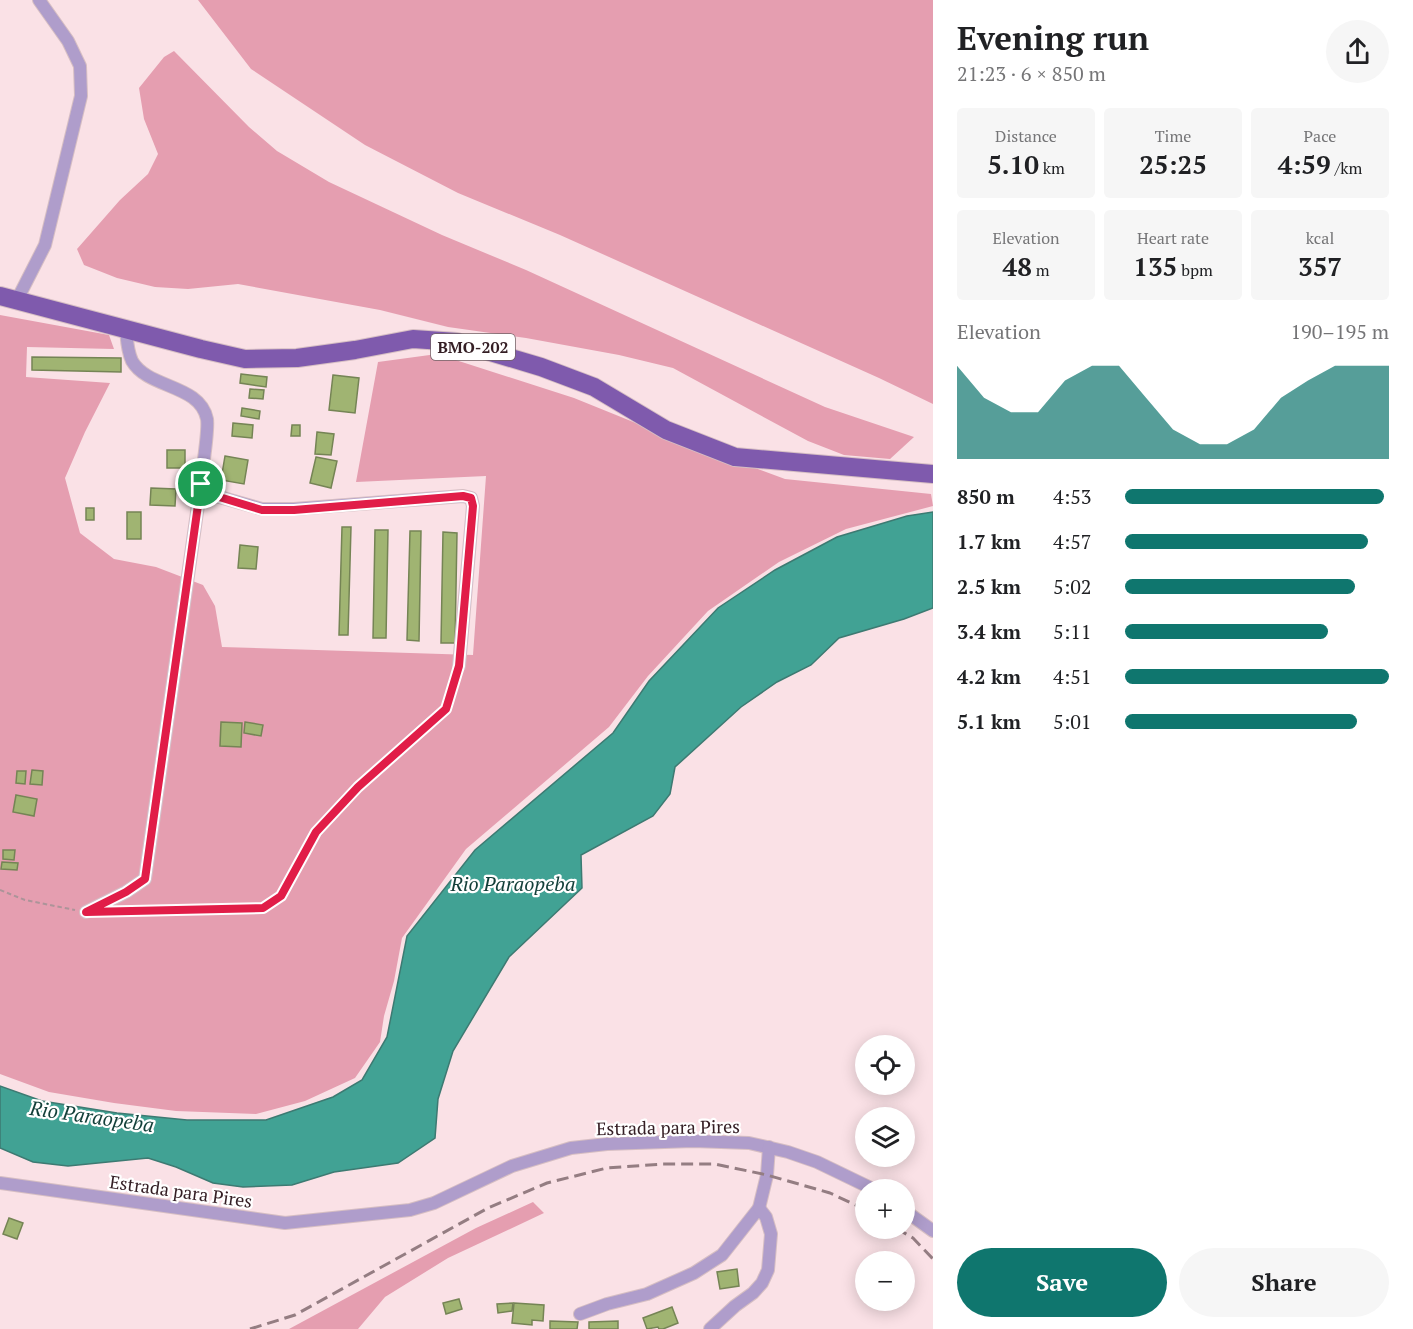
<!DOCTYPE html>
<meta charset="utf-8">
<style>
:root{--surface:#fff;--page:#f6f6f6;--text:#202124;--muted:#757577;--accent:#0f766e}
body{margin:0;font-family:"PT Serif",serif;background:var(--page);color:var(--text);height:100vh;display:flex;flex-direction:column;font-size:22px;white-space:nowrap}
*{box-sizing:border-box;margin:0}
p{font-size:20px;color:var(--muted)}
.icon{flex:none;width:33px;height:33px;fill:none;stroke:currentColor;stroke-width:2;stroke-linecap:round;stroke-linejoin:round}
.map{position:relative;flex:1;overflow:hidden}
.drawer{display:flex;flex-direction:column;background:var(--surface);width:480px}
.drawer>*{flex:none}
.controls{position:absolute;left:855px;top:1035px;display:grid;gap:12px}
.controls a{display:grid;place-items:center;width:60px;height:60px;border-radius:50%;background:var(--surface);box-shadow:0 3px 15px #0003;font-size:30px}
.pin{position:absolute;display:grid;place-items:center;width:51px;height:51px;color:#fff;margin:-26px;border:3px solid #fff;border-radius:50%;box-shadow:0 2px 6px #0007}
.round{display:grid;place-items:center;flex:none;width:63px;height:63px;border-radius:32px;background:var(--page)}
.overview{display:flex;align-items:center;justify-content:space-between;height:102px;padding:0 24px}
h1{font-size:33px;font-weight:800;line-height:45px}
.metrics{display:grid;grid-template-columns:repeat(3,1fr);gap:9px;height:102px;padding:6px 24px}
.metrics div{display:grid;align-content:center;border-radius:6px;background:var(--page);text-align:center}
.metrics b{font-size:26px;font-weight:800}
.metrics small{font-size:16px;font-weight:400}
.metrics p{font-size:16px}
.chart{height:168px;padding:12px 24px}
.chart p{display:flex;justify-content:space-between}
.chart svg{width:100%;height:108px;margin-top:6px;fill:var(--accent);opacity:.7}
.cta{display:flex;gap:12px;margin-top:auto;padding:12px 24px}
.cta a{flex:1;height:69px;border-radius:36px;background:var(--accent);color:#fff;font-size:24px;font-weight:800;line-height:69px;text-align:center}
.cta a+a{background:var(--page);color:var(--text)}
ul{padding:0 24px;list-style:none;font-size:20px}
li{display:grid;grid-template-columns:96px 72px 1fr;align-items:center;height:45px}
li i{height:15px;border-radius:8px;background:var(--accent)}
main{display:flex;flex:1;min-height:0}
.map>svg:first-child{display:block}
</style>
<main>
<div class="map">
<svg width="933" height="1329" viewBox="0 0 933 1329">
<rect width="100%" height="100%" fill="#fae1e6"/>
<g fill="#e59eb0">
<path d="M198,0h735v404l-54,-26 -319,-143 -102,-42 -93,-48 -114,-76z"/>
<path d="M174,51l75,76 28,24 52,31 113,53 84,35 299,137 89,30 -24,22 -46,-4 -36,-14 -135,-73 -54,-13 -93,-17 -78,-11 -68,-17 -142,-26 -50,5 -33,-2 -38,-9 -33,-13 -7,-16 43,-49 28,-26 10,-20 -14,-35 -5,-31 25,-31z"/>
<path d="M0,315l109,20 5,14 -87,-2 -1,30 84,6 -25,49 -20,46 15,55 34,26 42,8 47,18 12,21 7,41 251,8 13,-179 -130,6 22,-120 59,-8 137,44 94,38 117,43 146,15 2,12 -87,23 -67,33 -71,49 -60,65 -39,51 -143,122 -64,89 -8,43 -10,35 -4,26 -25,36 -50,23 -49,13 -80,-3 -62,-8 -65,-11 -49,-18z"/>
<path d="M533,1202l11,11 -96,45 -63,39 -27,32h-69l187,-101z"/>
</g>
<path fill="#41a294" stroke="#3d7a72" stroke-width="1.5" d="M933,512v96l-29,11 -65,19 -28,27 -34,17 -36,25 -66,60 -5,27 -17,22 -72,39 1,33 -73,69 -56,94 -15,48 -3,39 -37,25 -64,9 -42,13 -49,2 -30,-4 -37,-16 -28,-9 -80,8 -35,-4 -33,-14v-62l42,15 75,12 70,7h79l67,-23 29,-17 25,-43 20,-101 68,-86 138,-117 36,-52 69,-73 57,-38 62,-33 70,-21z"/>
<g fill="#a0b472" stroke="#758455" stroke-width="1.5">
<path d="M32,357l89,1v14l-89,-2z"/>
<path d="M241,374l26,3 -1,10 -26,-4z"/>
<path d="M333,375l26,3 -4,35 -26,-3z"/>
<path d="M250,389l14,1 -1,9 -14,-1z"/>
<path d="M242,408l18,3 -1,8 -18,-3z"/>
<path d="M233,423l20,2 -1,13 -20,-2z"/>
<path d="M292,425h8v11h-9z"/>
<path d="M317,432l17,2 -3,21 -16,-1z"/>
<rect x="167" y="450" width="18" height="18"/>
<path d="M225,456l23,4 -4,24 -23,-4z"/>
<path d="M316,457l21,4 -6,27 -21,-5z"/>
<path d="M151,488l25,1 -1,17 -25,-1z"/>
<rect x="86" y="508" width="8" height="12"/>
<rect x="127" y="512" width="14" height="27"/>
<path d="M342,527h9l-3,108h-9z"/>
<path d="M375,530h13l-2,108h-13z"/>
<path d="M410,531h11l-2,110 -12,-1z"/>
<path d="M443,532l14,1 -2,110h-14z"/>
<path d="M240,545l18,2 -2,22 -18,-1z"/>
<path d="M221,722l21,1 -1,24 -21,-1z"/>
<path d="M245,722l18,3 -2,11 -17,-3z"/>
<path d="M32,770l11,1 -1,14 -12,-1z"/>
<path d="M17,771h9l-1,13 -9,-1z"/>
<path d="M16,795l21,4 -3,17 -21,-4z"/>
<path d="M3,850h12l-1,10 -11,-1z"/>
<path d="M2,862l16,1 -1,7 -16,-1z"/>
<path d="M9,1218l14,5 -6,16 -14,-5z"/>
<path d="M737,1269l2,17 -19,3 -3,-17z"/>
<path d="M459,1299l3,10 -16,5 -3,-11z"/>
<path d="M513,1303l-1,8 -14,2 -1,-9z"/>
<path d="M514,1303l30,2 -1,16 -11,-1v5l-20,-2z"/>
<path d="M672,1307l6,16 -15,6h-4l-1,-2 -11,2 -4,-11z"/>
<path d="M550,1321l28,1 -1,7h-27z"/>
<path d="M618,1321v8h-29v-7z"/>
</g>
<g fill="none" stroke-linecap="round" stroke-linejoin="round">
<g stroke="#d6bec3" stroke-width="14">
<g id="street">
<path d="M17,300l28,-55 36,-149 -1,-30 -12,-25 -29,-41"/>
<path d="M201,484l15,12 46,13h32l169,-13 8,2 2,8 -14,160"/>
<path d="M86,912l40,-20 19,-13 56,-395c1,-15 8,-53 6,-65 -7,-35 -59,-30 -75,-58 -5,-11 -5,-21 -6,-32"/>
<path d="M0,1183l285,40 125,-13 24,-7 78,-37 59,-18 36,-4 86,-3 56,2 39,9 29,10 58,28"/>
<path d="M904,1210l29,21"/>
<path d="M580,1314l27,-10 40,-10 47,-21 28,-18 37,-47 8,-33 2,-28"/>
<path d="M710,1329l25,-23 18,-13 9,-10 6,-13 3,-36 -5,-17 -7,-9"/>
</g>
</g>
<g stroke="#d6bec3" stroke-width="20">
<path id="primary" d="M0,296l201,53 44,10 52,-1 58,-8 58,-11 44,3 84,25 53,20 72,43 69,27 198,17"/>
</g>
<g stroke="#ac9499" stroke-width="2" stroke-dasharray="4.5 3" stroke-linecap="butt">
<path d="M0,890l25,10 50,10"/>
<path d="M114,911l149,-3 18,-12 35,-63 42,-46 88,-78 9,-32"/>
</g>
<use href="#street" stroke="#af9dcb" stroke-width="12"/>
<use href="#primary" stroke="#7f5aad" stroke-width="18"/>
<g stroke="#947d82" stroke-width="3" stroke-dasharray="12 6" stroke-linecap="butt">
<path d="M896,1228l17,10 20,21"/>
<path d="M250,1329l45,-14 193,-107 59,-25 60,-15 56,-4h52l52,11 63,18 36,17"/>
</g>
</g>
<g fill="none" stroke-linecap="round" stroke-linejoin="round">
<g stroke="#fff" stroke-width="12">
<path id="route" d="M201,484l15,12 46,14h32l169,-14 8,2 2,8 -14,160 -13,43 -88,78 -42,45 -35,64 -18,12 -177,4 40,-20 19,-13z"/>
</g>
<use href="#route" stroke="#e11d48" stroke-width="8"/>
</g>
<g text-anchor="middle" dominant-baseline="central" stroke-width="4.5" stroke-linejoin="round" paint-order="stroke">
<rect fill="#fff" stroke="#716266" stroke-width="1.5" x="431" y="334" width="84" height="26" rx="4.5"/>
<g font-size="16" font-weight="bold" fill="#341e24">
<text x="473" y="347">BMO-202</text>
</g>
<g font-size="18" fill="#341e24" stroke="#fff">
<text transform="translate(668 1127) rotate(-1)">Estrada para Pires</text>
<text transform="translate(181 1191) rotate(8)">Estrada para Pires</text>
</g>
<g font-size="20" font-style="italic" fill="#123f39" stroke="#fff">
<text x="513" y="883">Rio Paraopeba</text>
<text transform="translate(92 1116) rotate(8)">Rio Paraopeba</text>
</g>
</g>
</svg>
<div class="controls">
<a><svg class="icon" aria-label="locate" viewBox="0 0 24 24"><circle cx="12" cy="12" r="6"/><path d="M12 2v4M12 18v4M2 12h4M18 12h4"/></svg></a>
<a><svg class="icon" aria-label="layers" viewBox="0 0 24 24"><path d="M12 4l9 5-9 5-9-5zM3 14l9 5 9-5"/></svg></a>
<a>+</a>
<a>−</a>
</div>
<div class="pin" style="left:201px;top:484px;background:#1e9e55"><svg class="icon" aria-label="arrive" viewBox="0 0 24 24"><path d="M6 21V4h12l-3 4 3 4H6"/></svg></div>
</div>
<section class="drawer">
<div class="overview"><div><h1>Evening run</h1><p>21:23 · 6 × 850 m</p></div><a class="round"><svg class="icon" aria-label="share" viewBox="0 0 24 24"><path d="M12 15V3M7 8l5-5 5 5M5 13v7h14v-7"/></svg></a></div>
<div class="metrics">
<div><p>Distance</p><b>5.10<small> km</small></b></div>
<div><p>Time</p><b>25:25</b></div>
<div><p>Pace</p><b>4:59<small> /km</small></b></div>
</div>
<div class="metrics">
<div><p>Elevation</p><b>48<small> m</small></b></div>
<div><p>Heart rate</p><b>135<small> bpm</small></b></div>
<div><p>kcal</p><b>357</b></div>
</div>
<div class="chart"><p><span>Elevation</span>190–195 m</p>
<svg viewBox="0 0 160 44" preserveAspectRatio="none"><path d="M0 44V6L10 19L20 25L30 25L40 12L50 6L60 6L70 19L80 32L90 38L100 38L110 32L120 19L130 12L140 6L150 6L160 6V44z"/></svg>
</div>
<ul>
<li><b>850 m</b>4:53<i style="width:98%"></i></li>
<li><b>1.7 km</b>4:57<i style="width:92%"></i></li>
<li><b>2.5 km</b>5:02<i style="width:87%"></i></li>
<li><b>3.4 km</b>5:11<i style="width:77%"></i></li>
<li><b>4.2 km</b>4:51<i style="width:100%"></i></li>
<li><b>5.1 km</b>5:01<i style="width:88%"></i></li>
</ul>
<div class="cta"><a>Save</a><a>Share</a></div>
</section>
</main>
